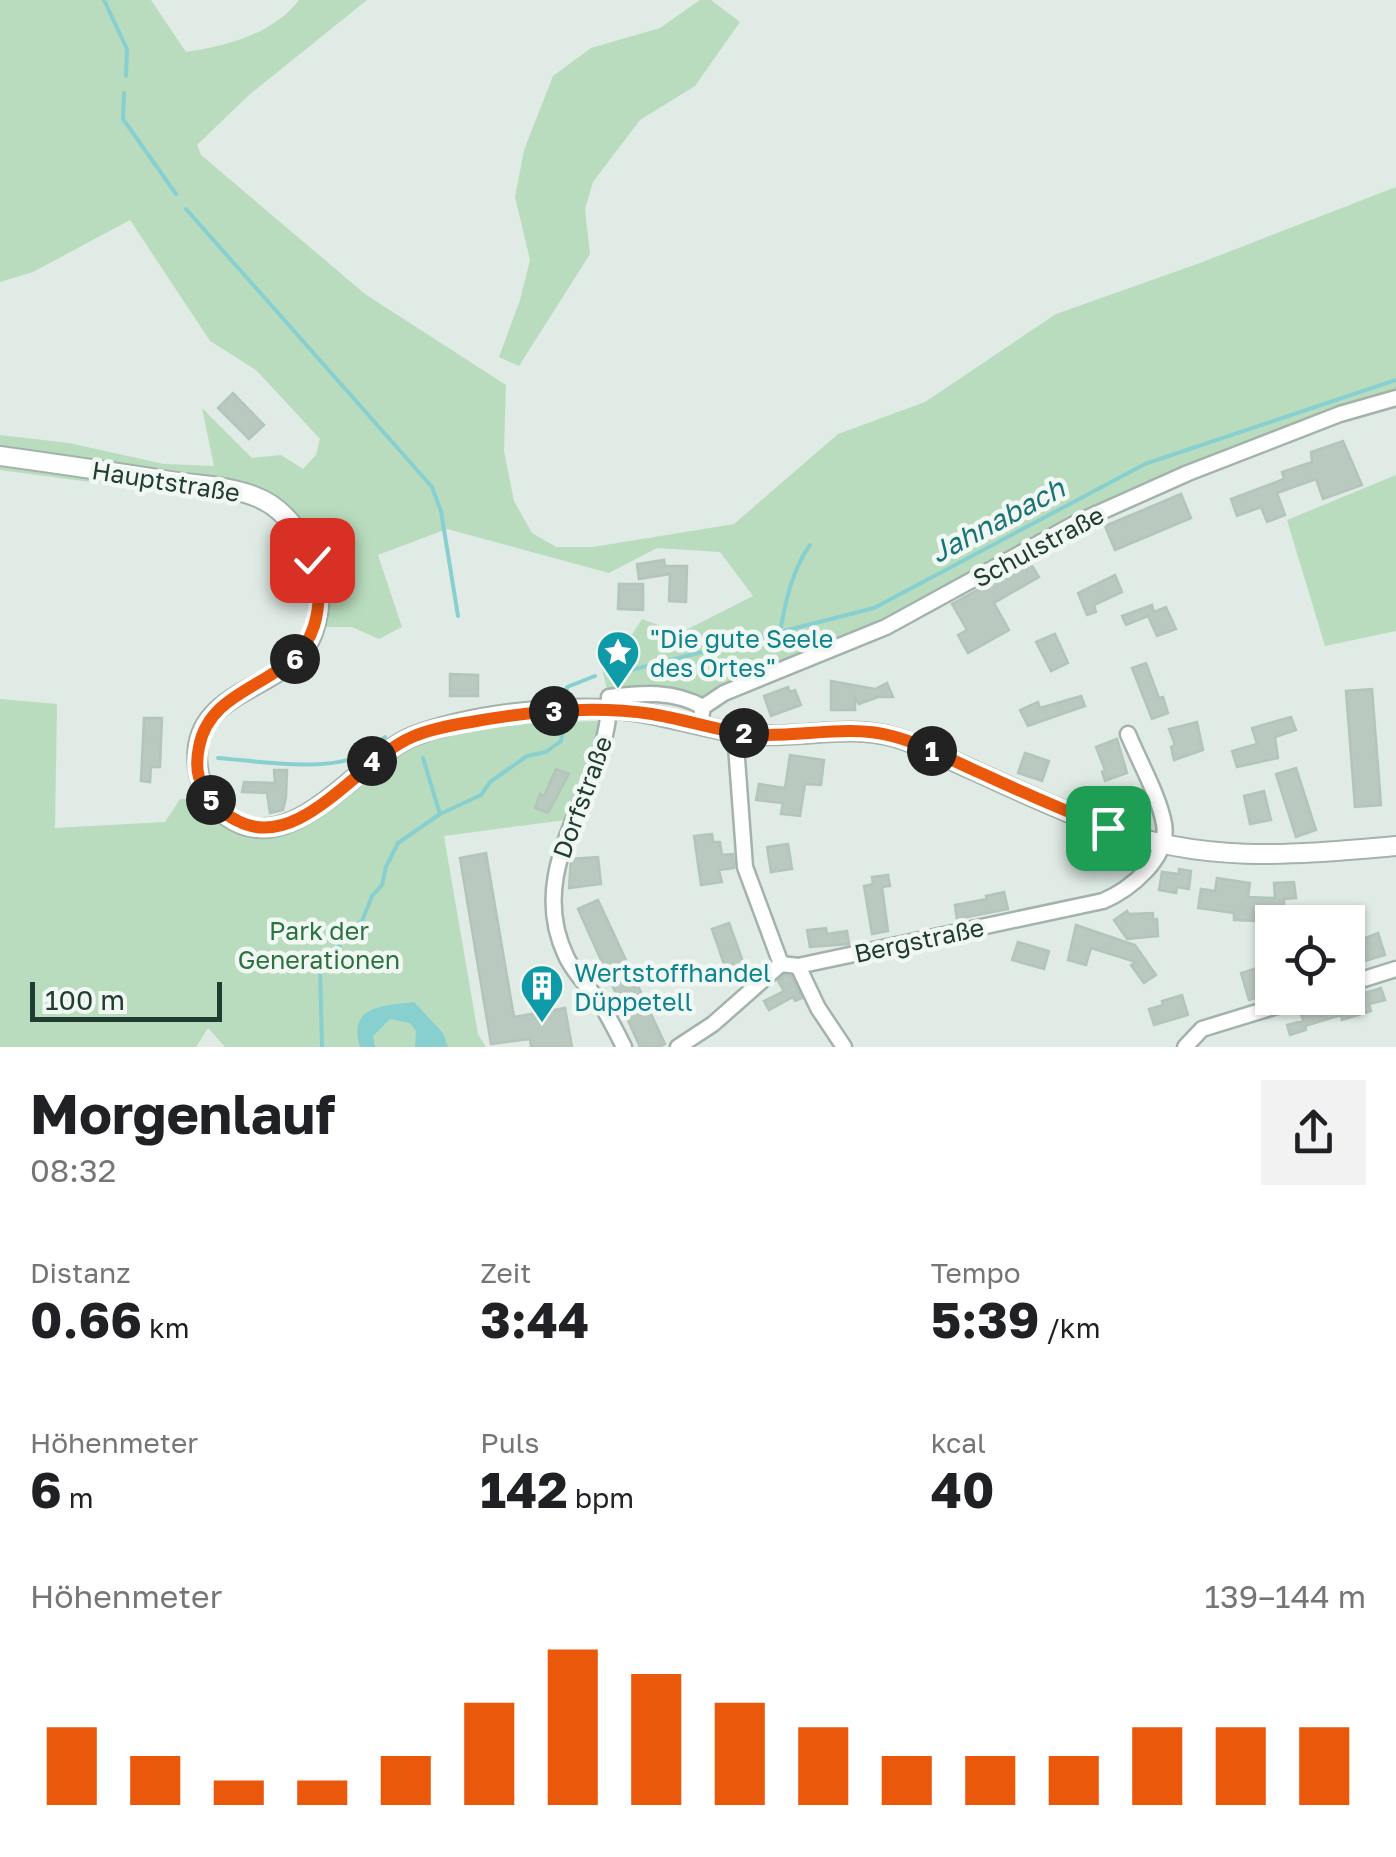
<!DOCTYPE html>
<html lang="de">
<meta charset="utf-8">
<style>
:root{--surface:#fff;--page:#f2f2f2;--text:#202124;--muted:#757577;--accent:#ea580c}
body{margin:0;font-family:"Golos Text",sans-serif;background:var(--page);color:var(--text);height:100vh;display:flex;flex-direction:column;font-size:38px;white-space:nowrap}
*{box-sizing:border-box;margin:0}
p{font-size:32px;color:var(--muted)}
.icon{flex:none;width:55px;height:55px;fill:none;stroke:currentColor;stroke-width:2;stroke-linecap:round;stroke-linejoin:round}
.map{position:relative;height:1047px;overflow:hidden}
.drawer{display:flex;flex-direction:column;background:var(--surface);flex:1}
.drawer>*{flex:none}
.buttons{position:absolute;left:1255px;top:905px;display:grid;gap:20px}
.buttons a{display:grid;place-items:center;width:110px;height:110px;border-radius:0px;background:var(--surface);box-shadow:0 2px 8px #0004;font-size:50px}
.scale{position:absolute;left:30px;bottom:25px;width:192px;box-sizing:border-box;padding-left:10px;border:5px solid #213c31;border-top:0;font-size:28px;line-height:35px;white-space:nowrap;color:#213c31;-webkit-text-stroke:8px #f1f8f3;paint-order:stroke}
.pin{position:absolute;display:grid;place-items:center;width:85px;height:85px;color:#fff;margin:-42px;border-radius:20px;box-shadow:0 5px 15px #0006}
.km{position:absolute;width:50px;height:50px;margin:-25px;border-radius:50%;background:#222;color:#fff;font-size:28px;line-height:50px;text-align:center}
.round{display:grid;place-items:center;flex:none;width:105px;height:105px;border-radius:0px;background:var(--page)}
.head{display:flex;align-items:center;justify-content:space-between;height:170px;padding:0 30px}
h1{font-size:55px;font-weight:700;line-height:75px}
.stats{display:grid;grid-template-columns:repeat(3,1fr);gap:15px;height:170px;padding:10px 30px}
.stats div{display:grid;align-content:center}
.stats b{font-size:50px;font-weight:700}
.stats small{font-size:28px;font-weight:400}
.stats p{font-size:28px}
.chart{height:280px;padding:20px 30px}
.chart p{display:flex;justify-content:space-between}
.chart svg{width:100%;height:180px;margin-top:10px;stroke:var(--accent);stroke-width:6}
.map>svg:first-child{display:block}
</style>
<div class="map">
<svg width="1396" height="1047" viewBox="0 0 1396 1047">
<rect width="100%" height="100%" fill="#e0ebe5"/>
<g fill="#b9dcbe">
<path d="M0,0h151l35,52c41,-6 87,-18 113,-52h68l-118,95 -52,50 4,10 164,139 141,91 -2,66 10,50 18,32 24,14h37l141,-23 104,-90 87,-32 131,-88 144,-51 196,-76v211l-208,75 -216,108 -269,126 -15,-9 -79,-1 -7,-28 16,-13 24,-37 38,14 73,-37 -33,-44 -63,-4 -48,25 -162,-44 -69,26 24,72 -23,12 -27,-12h-38l5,-16 -13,-67 -36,-32 -38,-11 -232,-31v-35l69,8 95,21 50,2 -12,-58 50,50 29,-3 22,14 13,-14 4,-16 -64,-69 -46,-29 -80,-121 -97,52 -33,10z"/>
<path d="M700,0h11l29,22 -45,64 -55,34 -47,62 -8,27 5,45 -71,112 -20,-9 21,-57 10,-40 -15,-63 9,-47 29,-74 38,-28 69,-20z"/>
<path d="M1396,475v156l-71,15 -38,-126z"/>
<path d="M0,699l57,5 -2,124 110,-6 15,-23 23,-1 62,36 149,-92 82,-19 104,-2 4,7 -38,92 -122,16 34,198 8,13h-261l-17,-19 -12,19h-196z"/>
</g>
<path fill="#88cfd0" d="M414,1002l29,31 5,14h-33l1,-16 -6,-8 -20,-4 -17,17 2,11h-15c-13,-42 24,-41 54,-45z"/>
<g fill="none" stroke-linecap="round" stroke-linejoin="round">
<g stroke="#88cfd0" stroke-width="4">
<path d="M104,0l23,49 -1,27"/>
<path d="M124,93l-1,26 53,75"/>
<path d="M186,209l246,278 9,24 17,105"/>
<path d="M780,633c5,-30 12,-63 30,-88"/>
<path d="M612,675l262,-67 271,-144 251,-84"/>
<path d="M565,702l2,-15 28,-11"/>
<path d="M218,758c38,3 106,14 141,-2 9,-5 18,-13 26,-19"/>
<path d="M423,758l17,56"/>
<path d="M322,1047l-2,-80 20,-22 4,-12 18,-12 10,-25 10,-11 4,-18 12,-24 42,-29 41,-19 9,-13 37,-26 19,-4 15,-11 4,-26"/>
</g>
</g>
<g fill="#b9c9c0" stroke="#b3c5bb" stroke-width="2.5">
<path d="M233,393l31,32 -15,14 -31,-31z"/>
<path d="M1343,441l19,44 -39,14 -7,-20 -39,14 8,22 -18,7 -6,-15 -24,9 -6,-17 53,-20 -2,-7 30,-10 -1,-10z"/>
<path d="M1181,494l10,24 -76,32 -10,-24z"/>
<path d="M664,560l1,6h22l-1,36 -17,-1 1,-27 -31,5 -2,-15z"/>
<path d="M1029,561l10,16 -45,26 15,27 -41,23 -10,-18 9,-5 -15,-26z"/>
<path d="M1115,575l7,17 -28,13 2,7 -9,3 -9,-22z"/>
<path d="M619,584h24v26l-25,-1z"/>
<path d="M1152,605l2,7 12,-5 10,22 -19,7 -9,-20 -22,9 -4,-9z"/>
<path d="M1055,634l13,29 -17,8 -15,-29z"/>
<path d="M1146,663l13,35 4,-1 5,16 -16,6 -20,-51z"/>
<path d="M450,674l28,1v21h-28z"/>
<path d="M831,681l44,8 12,-6 6,14h-15l-19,7 -4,-6v12h-24z"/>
<path d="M788,687l2,5 5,-2 6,15 -30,11 -7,-20z"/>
<path d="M1372,689l9,116 -26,2 -9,-116z"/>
<path d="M1081,696l4,10 -57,20 -8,-16 18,-8 2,6z"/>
<path d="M1291,717l5,13 -21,7 3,21 -41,9 -5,-16 25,-7 -5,-16z"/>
<path d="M144,718h18l-2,49h-9l-1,15 -9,-1z"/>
<path d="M1197,722l6,28 -29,10 -3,-13 4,-2 -6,-16z"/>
<path d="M1117,739l10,34 -22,8 -3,-9 3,-2 -9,-23z"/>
<path d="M1025,753l24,8 -7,20 -24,-8z"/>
<path d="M790,755l34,5 -3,25 -16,-1 -5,32 -19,-2 2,-11 -27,-3 3,-16 26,4z"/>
<path d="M1296,768l20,62 -20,7 -20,-63z"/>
<path d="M556,769l13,5 -21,39 -13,-5 5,-14 4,2z"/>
<path d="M274,770h13l-1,27 -3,13 -13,3 -3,-20 -25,-1 2,-10 31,1z"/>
<path d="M1264,791l7,29 -21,4 -6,-28z"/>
<path d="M712,834l1,8h7l2,13 11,-1 1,14 -15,2 3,12 -21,3 -7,-49z"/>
<path d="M788,844l4,25 -21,3 -4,-25z"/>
<path d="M486,853l28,164 51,-9 7,39h-41l-1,-8 -39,5 -31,-186z"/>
<path d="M598,857l3,27 -32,4 2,-29z"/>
<path d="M1179,869l12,2 -2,18 -12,-2 -1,6 -17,-3 3,-18 17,2z"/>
<path d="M888,875l2,11 -8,1 6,44 -16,3 -8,-48 9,-2 -1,-7z"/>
<path d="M1217,878l33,5 -2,14 27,1 -1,-15 20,-1 2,16 -12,1v23l-50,-2v-7l-36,-5 3,-19 14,2z"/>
<path d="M1004,892l4,17 -51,10 -2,-14 32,-6 -1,-3z"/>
<path d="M598,900l67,144 -6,3h-19l-62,-138z"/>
<path d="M1127,911l2,3 24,-1v7l4,-1 1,17 -31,3 -13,-19z"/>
<path d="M729,923l16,44 -18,6 -15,-44z"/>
<path d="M1076,925l59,20 21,30 -12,8 -13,-18 5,-3 -45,-14 -5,17 -18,-5z"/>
<path d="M826,928l1,6 20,-3 2,13 -39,3 -3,-17z"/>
<path d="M1378,933l7,22 -37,11v-21z"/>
<path d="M1018,942l31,9 -5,18 -32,-9z"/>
<path d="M1263,966l8,27 -22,7 -8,-27z"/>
<path d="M784,975l7,1 11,22 -7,3 -2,-4 -24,13 -5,-9 20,-10 -6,-10z"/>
<path d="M1381,988l4,12 -16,4 2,7 -29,9 -1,-5 -36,11 1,4 -16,5 -3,-10 16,-4 -3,-11 13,-8 5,-2 2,5 44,-15 1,3z"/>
<path d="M1182,995l6,20 -34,10 -5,-16 14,-4 -1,-4z"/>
</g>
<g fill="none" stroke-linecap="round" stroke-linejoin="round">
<g stroke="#a3b3ab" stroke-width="19">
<g id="minor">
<path d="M700,723l3,-16 21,-14 162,-66 190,-104 112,-50 152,-59 56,-16"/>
<path d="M735,732l10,135 36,97"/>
<path d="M798,966l20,42 26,39"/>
<path d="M1348,984l48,-15"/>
<path d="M624,1047c-7,-14 -14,-28 -22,-41 -11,-17 -28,-32 -36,-50 -45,-95 46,-170 43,-259 33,-4 64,-7 94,10"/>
<path d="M678,1047l35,-23 68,-60 17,2 305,-65c26,-11 67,-43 61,-77 -5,-28 -25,-63 -36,-90"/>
<path d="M1185,1047l17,-18 101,-31"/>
</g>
</g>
<g stroke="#a3b3ab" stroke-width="22">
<path id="tertiary" d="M0,456c57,8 113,16 170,25 27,4 59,5 84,15 33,12 55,46 63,79 5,23 2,54 -12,73 -33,45 -117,45 -107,120 2,18 13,37 28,48 66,48 132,-58 188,-80 56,-21 138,-30 198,-27 51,3 99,24 150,26 44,2 89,-10 132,2 28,8 54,22 79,33 43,20 87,40 132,57 99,37 188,28 291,19"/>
</g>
<use href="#minor" stroke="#fff" stroke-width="14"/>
<use href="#tertiary" stroke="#fff" stroke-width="18"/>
</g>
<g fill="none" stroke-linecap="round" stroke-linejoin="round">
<g stroke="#fff" stroke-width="20">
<path id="route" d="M312,560c8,23 9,43 2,66 -19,61 -103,56 -115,121 -2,10 -3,20 0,30 7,20 20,35 39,44 62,32 122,-62 174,-84 18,-8 40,-12 59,-15 60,-11 121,-17 181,-8 37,6 74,20 111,21 43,1 87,-10 129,1 31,8 61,25 91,38 41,19 83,37 125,54"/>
</g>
<use href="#route" stroke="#ea580c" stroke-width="12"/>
</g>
<defs>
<g id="sight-pin" transform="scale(2.25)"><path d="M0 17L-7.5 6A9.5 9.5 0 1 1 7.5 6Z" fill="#0f9aa8" stroke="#f1f8f3"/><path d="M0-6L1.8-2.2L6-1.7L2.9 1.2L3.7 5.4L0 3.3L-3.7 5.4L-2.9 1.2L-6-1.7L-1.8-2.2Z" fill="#fff"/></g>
<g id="building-pin" transform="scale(2.25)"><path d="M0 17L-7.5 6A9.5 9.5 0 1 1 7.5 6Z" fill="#0f9aa8" stroke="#f1f8f3"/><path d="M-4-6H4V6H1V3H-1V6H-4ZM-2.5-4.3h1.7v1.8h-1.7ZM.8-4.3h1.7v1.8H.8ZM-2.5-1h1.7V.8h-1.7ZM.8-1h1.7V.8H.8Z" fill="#fff"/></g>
</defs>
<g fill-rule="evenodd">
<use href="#sight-pin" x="618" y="652"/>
<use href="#building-pin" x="542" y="986"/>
</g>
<g text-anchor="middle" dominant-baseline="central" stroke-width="9" stroke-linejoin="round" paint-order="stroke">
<g font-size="25" fill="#213c31" stroke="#f1f8f3">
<text transform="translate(166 481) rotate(9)">Hauptstraße</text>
<text transform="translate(1038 546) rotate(-28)">Schulstraße</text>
<text transform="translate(582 797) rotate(-70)">Dorfstraße</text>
<text transform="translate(919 940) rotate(-12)">Bergstraße</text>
</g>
<g font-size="25" fill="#0d838f" stroke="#f1f8f3" text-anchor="start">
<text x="650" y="638">"Die gute Seele<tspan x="650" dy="29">des Ortes"</tspan></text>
<text x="574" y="972">Wertstoffhandel<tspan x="574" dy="29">Düppetell</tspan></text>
</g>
<g font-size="25" fill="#2b723e" stroke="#f1f8f3">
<text x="319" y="930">Park der<tspan x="319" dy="29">Generationen</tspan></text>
</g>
<g font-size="28" font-style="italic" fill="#1b7377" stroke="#f1f8f3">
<text transform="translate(997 520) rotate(-28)">Jahnabach</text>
</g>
</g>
</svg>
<div class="buttons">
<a><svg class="icon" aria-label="locate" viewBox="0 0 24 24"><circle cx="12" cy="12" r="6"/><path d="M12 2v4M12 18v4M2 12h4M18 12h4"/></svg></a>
</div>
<div class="scale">100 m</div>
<div class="pin" style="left:1108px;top:828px;background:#1e9e55"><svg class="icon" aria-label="arrive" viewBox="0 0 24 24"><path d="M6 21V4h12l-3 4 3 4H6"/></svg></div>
<div class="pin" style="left:312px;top:560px;background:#d93025"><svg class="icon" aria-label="check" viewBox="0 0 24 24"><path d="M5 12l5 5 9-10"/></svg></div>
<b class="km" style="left:932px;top:751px">1</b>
<b class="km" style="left:744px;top:733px">2</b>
<b class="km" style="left:554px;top:711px">3</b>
<b class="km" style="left:372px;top:761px">4</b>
<b class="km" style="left:211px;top:800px">5</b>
<b class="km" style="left:295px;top:659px">6</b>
</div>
<section class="drawer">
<div class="head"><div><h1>Morgenlauf</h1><p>08:32</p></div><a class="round"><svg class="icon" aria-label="share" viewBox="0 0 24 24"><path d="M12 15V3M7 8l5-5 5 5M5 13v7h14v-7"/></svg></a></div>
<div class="stats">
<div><p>Distanz</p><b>0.66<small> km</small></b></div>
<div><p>Zeit</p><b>3:44</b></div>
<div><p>Tempo</p><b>5:39<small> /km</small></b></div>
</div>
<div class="stats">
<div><p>Höhenmeter</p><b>6<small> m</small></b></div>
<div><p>Puls</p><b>142<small> bpm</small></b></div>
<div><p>kcal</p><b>40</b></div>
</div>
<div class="chart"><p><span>Höhenmeter</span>139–144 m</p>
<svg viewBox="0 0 160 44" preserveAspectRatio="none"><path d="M5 44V25M15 44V32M25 44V38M35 44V38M45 44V32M55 44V19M65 44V6M75 44V12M85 44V19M95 44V25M105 44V32M115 44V32M125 44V32M135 44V25M145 44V25M155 44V25"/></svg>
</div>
</section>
